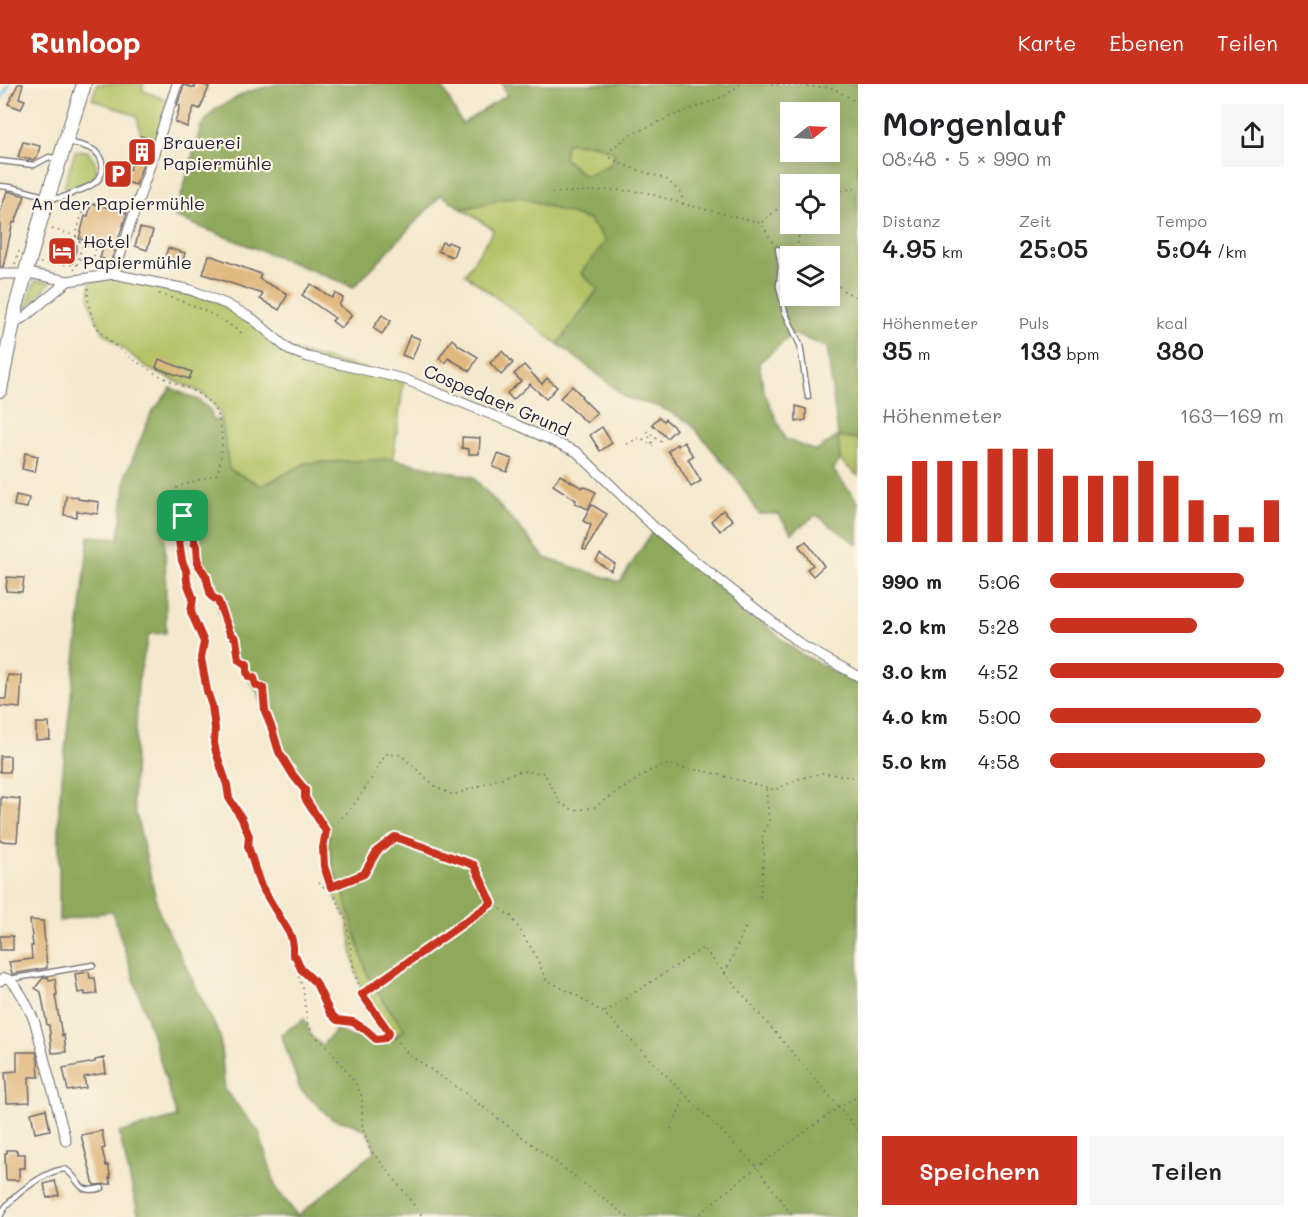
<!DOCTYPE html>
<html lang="de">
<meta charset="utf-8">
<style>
:root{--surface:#fff;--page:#f6f6f6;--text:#202124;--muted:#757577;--accent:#c8321e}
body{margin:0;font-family:Mali,sans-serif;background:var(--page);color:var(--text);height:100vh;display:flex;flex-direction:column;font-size:22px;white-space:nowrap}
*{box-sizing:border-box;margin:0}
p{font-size:20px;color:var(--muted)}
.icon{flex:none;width:33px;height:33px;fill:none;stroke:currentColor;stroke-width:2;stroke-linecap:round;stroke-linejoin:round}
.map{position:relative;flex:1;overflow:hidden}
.sheet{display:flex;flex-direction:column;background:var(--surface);width:450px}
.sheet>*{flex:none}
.needle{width:39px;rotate:72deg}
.tools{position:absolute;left:780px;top:18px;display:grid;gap:12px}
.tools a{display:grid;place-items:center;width:60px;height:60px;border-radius:0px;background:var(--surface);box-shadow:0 3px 15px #0003;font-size:30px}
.pin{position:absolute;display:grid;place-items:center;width:51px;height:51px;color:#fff;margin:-26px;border-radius:12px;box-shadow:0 3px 9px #0006}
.round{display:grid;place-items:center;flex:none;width:63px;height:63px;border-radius:0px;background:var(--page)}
.overview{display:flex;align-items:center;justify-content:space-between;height:102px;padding:0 24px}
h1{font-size:33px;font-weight:600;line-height:45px}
.metrics{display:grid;grid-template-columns:repeat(3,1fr);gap:9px;height:102px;padding:6px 24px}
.metrics div{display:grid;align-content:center}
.metrics b{font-size:26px;font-weight:600}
.metrics small{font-size:16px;font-weight:400}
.metrics p{font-size:16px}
.chart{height:168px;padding:12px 24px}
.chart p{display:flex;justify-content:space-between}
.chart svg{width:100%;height:108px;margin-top:6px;stroke:var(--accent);stroke-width:6}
.button{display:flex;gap:12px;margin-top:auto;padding:12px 24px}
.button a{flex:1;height:69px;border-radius:0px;background:var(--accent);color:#fff;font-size:24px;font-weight:600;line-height:69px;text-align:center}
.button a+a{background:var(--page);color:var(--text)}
ul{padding:0 24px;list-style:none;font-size:20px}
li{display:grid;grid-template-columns:96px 72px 1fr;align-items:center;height:45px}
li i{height:15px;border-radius:8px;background:var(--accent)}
header{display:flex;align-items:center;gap:36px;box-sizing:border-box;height:84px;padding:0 30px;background:var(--accent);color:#fff}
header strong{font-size:28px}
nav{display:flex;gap:33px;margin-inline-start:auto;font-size:21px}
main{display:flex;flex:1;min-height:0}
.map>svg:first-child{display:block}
</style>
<header>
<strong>Runloop</strong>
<nav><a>Karte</a><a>Ebenen</a><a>Teilen</a></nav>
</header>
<main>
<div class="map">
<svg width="858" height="1133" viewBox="0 0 858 1133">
<rect width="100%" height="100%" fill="#fcf5e5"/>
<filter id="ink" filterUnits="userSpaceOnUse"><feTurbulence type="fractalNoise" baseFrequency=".0167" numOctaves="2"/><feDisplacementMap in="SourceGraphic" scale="12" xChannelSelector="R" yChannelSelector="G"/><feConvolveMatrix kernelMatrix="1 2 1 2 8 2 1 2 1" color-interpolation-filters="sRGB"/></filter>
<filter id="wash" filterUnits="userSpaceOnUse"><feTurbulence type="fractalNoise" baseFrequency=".008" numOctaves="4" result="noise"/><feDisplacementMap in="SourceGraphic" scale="24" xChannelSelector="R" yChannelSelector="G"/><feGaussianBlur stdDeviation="1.35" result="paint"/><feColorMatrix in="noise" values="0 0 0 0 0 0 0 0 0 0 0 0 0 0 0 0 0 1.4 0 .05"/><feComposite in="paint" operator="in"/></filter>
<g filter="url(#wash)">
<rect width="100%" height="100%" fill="#f4e9ce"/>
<g fill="#b3c366" stroke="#6a7250" stroke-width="1.5">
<path d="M97,0h47l-2,6 27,11 -12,39 -16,-4 -4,-20 -45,-17z"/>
<path d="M566,59l28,1 21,9 -4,11 -26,12 -21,-18z"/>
<path d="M75,67h12c7,7 10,13 10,22l-7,8 -24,8 -2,-2z"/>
<path d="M517,112l72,24 17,21 -25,32 17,16 -40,55 -93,-70 29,-44 -32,-21z"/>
<path d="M114,190l112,30 63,46 115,29 -11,80 -87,4 -44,23 -33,-17 -7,-50 -7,-13 -13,-13 -53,-24 -45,-36 -9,-16 -6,-20 1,-17z"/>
<path d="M35,197l16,1 -26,29z"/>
<path d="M838,352l20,3v37l-18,-16z"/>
<path d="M328,747l6,40 8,17 20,68 24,49 19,25 -10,5c-12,-15 -26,-31 -34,-49 -9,-20 -9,-42 -13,-63 -2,-9 -8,-17 -12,-25 -6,-17 -18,-50 -8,-67z"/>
</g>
<g fill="#8ea95b" stroke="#58664b" stroke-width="1.5" fill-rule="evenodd">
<path d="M277,0h164l21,40 45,-29 -5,-11h356v355l-20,-2 2,23 -7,10 25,32v43l-42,-30 -24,18 -14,-19h-19l-22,-35 -48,-57 -29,-15 -34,-9 -31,-26 -37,-28 40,-55 -17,-16 25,-32 -17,-21 -72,-24 -55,13 -21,-14 -87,92 -179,-70 26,-91 14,-17 32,-17zM790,28h40v40h-40zM566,59l28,1 21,9 -4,11 -25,12 -9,-6 -13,-12zM790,100h40v40h-40zM790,172h40v40h-40zM793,250l34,13 11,89 -22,15 -31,-12 -21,-48 -5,-28z"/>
<path d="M171,304l27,12 12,10 3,10 9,-1 7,50 33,17 44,-23 87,-4 80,18 54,59 18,22 75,24 32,-50 147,121 59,31v533h-616l-1,-2 -8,2h-94l-20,-84 58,-16 -22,-73 -43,-133 -53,10v-116l30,-269 30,2 7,-63 25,-61zM183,418l52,157 22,32 17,37 6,22 14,23 12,16 8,17 14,25 6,40 8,17 25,86 19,31 19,25c-29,18 -40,12 -69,0l-14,15 -10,-8 -8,-18 -23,15 19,55 32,30 21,5 13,7 7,13 2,7 -77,65 -21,-26 -18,-58 -34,-42 -5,-54 -61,-124 -26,-111 5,-119 11,-48 17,-1 -1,-115 8,-15z"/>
</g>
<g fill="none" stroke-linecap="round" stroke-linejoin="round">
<path stroke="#6dc1e9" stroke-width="3" d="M0,18l9,-18"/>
</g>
<g id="blocks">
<g fill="#e0b77e">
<path d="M18,0h5l-4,14 6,2 -4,9 -13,-5z"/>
<path d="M196,0h5l8,3 -9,22 -6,-2 -7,20 -12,-5 5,-16 -3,-1 7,-20 11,3z"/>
<path d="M141,52l10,4 -15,45 -13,-4 4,-12 3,1z"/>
<path d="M23,58l17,4 -3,12 -4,2 -15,-3z"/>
<path d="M7,107l18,5 -10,27 -2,-1 -10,45h-3v-54z"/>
<path d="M94,120l33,9 -17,51 -7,-2 1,-3 -4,-1 4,-13 -25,-6 6,-23h3l3,-11z"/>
<path d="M140,144l13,3 -6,19 -12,-4z"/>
<path d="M53,156l24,5 -4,18 -24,-5z"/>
<path d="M442,158l5,2 1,-2 9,4 -4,11 -15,-6z"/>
<path d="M168,164l17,5 -4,16 -18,-5z"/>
<path d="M209,171l52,19 -2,5 29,15 -9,16 -19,-11 3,-5 -60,-20z"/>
<path d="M311,200l21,14 3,-5 8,5 -4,7 13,10 -11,13 -9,-7 3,-3 -33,-23z"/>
<path d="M382,231l9,6 -9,13 -9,-6z"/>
<path d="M410,251l10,4 -8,20 -10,-4z"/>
<path d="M452,255l6,5v1l20,12 -8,14 -22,-13 -2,5 -7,-5z"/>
<path d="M502,267l11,12 -12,12 -11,-12z"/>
<path d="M159,275l33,13 -3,7 -33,-11z"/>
<path d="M524,281l18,19 5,-6 10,9 -11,12 -16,-15 -17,16 -6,-7 14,-12 -7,-7z"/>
<path d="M572,302l10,10 -1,1 16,16 -10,10 -27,-25z"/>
<path d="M796,322l10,3v11l-10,2z"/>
<path d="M659,333l5,4 1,-2 11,10 -9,9 -15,-14z"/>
<path d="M602,343l10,16 -12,8 -10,-16z"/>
<path d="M462,353l18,1 -1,16h-10v-5l-7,-1z"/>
<path d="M684,358l9,14 -5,3 13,22 -10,6 -12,-21 -11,-15 9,-7 1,2z"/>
<path d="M25,369l13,3 -3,16 -13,-3z"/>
<path d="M498,370l14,5 -5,13 -14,-5z"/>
<path d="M560,391l22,13 1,-2 13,6 -8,17 -13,-6 1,-3 -23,-15z"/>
<path d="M16,411l13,3 -2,10 -13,-2z"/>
<path d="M66,412l12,1v2l21,3 -1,12 -21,-3 -1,6 -12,-2z"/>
<path d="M592,421l15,9 -21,36 -3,-1 8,-24 -8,-4z"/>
<path d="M723,426l10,10 -12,11 -10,-10z"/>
<path d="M806,457l18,25 -11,10 -6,-7 6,-4 -14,-19z"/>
<path d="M600,470l15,10 -4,7 -15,-10z"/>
<path d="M7,493l17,1 -2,14 -16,-1z"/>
<path d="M8,591l14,1 -2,32 -20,-2v-7h6z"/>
<path d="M36,639h13l1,16 -14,1z"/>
<rect x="0" y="672" width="10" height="16"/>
<path d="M1,713l19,2 -3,43 -17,-1z"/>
<path d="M30,836l13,1 4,47 -35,6 -3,-12 23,-3 -1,-13h2z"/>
<rect x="0" y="852" width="13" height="14"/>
<path d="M89,888l1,6h5l2,16 -12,1v-3l-7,1 -3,-19z"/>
<path d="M48,893l1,3 6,-1 2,16h-2l7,41 2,-1 2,17 -14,1 -3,-28h-2l-6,-33 -6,-4 8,-10z"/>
<path d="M17,968h19l2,9 1,16h-10l1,25 -23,1 -2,-31 12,-1z"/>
<path d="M104,974l2,15 -22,4 2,11 -18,3 -5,-23 32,-6v-2z"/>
<path d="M46,1025l4,21 -15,3 -4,-20z"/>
<path d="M102,1047l3,17 -3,1 4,17 2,-1 3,13h-2l2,6 -17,1 -13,-50z"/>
<path d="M7,1066h10v4h8v14h-6v12h-13l-1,-27h2z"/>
<path d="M55,1097l4,14 -12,3 -3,-14z"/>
</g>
</g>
</g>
<g filter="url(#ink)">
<use href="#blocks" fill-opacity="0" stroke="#6c686e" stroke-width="1.5"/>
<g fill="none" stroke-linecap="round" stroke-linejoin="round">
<g stroke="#6c686e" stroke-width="7">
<g id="service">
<path d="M0,77l34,4 15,-8 8,2"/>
<path d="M0,102c19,0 43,13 60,12 4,-1 9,-3 13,-5 14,-5 33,-11 29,-30 -1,-5 -4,-9 -7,-12 -7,-5 -19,-7 -27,-9"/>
<path d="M778,165l3,17 -2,20 6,26 15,33 8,52"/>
<path d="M10,895l83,-14"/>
<path d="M0,1133c7,-19 45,-46 65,-48 17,11 11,26 37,19"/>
</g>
</g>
<g stroke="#6c686e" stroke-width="11">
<g id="minor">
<path d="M0,190h33l35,7 46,-7 77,16 35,14 27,15 36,31 19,7 96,22 113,46 60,27 78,76 31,26 117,92 55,30"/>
<path d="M114,190l63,-190"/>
<path d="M11,241l15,-9 42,-35"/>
<path d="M0,897c1,-1 3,-2 4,-3 12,0 27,35 31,45l31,118"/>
</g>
</g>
<g stroke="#6c686e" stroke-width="16">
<path id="primary" d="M0,306l16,-83 25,-89 43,-134"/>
</g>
<g stroke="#6c686e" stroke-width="1.5" stroke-dasharray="1.5 4.5" stroke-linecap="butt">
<path d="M771,0l62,4 25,15"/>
<path d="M552,109l62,-3 31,2 38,12 78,19 12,20"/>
<path d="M830,110l28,-7"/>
<path d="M683,120l-2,-11 -15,-14 -43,-14 -14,-8v-6l21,-16 42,-19 53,-20 15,-12"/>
<path d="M762,138l23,-20h5"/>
<path d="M800,140l-2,19 8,13"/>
<path d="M52,145l35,10"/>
<path d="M786,167l20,5"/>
<path d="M80,175l13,2 3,-14 -14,-2"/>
<path d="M40,179l37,2"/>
<path d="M15,180l4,-13"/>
<path d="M74,186l3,-5 5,-20 -6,-9 8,-31"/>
<path d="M830,194l14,13 14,7"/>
<path d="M88,204c-1,16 4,35 15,47 4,4 9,8 14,12 18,14 33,25 54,34 15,7 32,12 42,26 12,17 10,49 4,67l-40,13 -3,20 8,54 4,9 1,12 6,16 -2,14 2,7 6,8 5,15 -3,16 6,33 5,15 3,22 -1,15 13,42 2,13 13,21 7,17 -1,10 11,38 31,52 3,11v13l10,28 4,35 7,12 14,12 28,37 6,13v27l8,26 19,22 34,45"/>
<path d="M159,210c32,9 59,21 85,41"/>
<path d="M627,360l13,-7 11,8 3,2 -7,-15 1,-1 10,9 4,2"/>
<path d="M175,422l3,-1 4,1 1,10 6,4v10l5,6v7l3,3 1,18 8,12 5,20 7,5 12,32 5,6 4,21 8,4v8l2,5 5,1 2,7 7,3 2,23 7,18 7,23 14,23 12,15v8l20,32"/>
<path d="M327,789l-8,11 5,3h7l33,-13 13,-23 18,-14 79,28 18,37"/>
<path d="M760,813l4,-43 -2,-16 7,-18 -3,-31"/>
<path d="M294,871l2,2 5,12 15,14 14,30 7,7 16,2 13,8 10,9 9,-1 3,-5"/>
<path d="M725,889l21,-47"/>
<path d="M363,909l129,-90 19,13 24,38 11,26 30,15 28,18 153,154 36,50"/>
<path d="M605,928l98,-64 136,159 19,24"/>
<path d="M671,1045l14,-33"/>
<path d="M628,1133l-166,-126 -54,-37 -19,-22 -27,-38 -8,-23 -8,-52 -10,-19 -12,-34 -1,-18 3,-17c30,-22 41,-46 60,-77l15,1 35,32 17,8 68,-24 23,2 17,31 13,6 19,-2 58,-38 14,-5 44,7 66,18 23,-11 24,-6 36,5"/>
<path d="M695,1133l62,-50 82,-60 19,-11"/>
</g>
<use href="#service" stroke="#fff" stroke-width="4.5"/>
<use href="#minor" stroke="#fff" stroke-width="9"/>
<use href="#primary" stroke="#fff" stroke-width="14"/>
</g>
</g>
<g fill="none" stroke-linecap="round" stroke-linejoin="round" filter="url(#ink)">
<g stroke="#fff" stroke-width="12">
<path id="route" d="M178,421l4,1 1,10 6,4v10l5,6v7l3,3 1,18 8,12 5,20 7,5 12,32 6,6 3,21 8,4v8l2,5 5,1 2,7 7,3 2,23 7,18 7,23 14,23 12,15v8l21,33 -3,17 1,18 7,21 33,-13 13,-23 18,-14 79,28 18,38 -130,91 27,38 -4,6 -9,1 -10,-9 -13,-8 -16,-2 -7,-7 -14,-30 -15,-14 -5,-12 -3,-2v-9l-2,-10 -31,-52 -12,-38 1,-10 -7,-17 -13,-21 -2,-13 -11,-33 -2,-9 1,-15 -3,-22 -5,-15 -6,-33 3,-16 -13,-30 2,-14 -6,-16 -1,-12 -4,-9 -8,-54z"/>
</g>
<use href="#route" stroke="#c8321e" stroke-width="8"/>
</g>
<defs>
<g id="building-square" transform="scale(1.5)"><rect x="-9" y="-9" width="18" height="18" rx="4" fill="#c8321e" stroke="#fcf5e5"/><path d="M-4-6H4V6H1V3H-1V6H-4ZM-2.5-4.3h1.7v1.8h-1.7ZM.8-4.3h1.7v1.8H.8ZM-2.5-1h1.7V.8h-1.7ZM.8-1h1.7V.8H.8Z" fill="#fff"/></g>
<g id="parking-square" transform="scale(1.5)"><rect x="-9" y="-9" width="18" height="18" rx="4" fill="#c8321e" stroke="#fcf5e5"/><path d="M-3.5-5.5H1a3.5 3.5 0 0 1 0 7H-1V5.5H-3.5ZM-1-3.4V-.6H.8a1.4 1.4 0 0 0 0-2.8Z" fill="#fff"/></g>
<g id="hotel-square" transform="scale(1.5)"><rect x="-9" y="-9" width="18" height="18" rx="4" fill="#c8321e" stroke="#fcf5e5"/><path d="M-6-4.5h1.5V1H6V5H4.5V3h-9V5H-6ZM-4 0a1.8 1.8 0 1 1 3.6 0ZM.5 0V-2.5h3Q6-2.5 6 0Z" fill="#fff"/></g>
</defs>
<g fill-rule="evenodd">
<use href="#building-square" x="142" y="68"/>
<use href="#parking-square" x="118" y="90"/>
<use href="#hotel-square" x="62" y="167"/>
</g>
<g text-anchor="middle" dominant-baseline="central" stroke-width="4.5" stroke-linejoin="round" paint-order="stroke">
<g font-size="18" fill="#22223b" stroke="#fcf5e5" text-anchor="start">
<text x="163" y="58">Brauerei<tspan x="163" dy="21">Papiermühle</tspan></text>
<text x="118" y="119" text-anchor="middle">An der Papiermühle</text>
<text x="83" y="157">Hotel<tspan x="83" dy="21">Papiermühle</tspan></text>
</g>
<g font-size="18" fill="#22223b" stroke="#fcf5e5">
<text transform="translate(497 316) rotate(23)">Cospedaer Grund</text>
</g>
</g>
</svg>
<div class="tools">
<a><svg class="needle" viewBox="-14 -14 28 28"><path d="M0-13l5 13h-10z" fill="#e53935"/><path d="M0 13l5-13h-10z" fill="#757577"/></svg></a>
<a><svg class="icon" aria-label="locate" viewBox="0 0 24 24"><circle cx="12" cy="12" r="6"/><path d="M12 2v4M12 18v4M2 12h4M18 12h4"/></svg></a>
<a><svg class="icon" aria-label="layers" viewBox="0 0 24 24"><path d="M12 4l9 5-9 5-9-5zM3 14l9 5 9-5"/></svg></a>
</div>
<div class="pin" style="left:183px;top:432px;background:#1e9e55"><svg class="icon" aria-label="arrive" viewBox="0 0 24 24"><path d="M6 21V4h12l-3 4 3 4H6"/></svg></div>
</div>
<section class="sheet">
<div class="overview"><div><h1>Morgenlauf</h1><p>08:48 · 5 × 990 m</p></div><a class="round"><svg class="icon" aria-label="share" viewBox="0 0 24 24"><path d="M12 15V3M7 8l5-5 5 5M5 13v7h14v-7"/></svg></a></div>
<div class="metrics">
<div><p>Distanz</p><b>4.95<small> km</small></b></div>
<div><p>Zeit</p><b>25:05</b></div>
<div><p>Tempo</p><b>5:04<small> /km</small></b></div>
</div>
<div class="metrics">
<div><p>Höhenmeter</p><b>35<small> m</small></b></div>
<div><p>Puls</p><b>133<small> bpm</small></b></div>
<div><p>kcal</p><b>380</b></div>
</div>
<div class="chart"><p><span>Höhenmeter</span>163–169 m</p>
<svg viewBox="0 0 160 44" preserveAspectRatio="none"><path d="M5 44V17M15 44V11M25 44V11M35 44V11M45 44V6M55 44V6M65 44V6M75 44V17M85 44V17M95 44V17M105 44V11M115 44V17M125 44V27M135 44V33M145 44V38M155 44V27"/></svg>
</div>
<ul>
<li><b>990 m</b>5:06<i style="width:83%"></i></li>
<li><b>2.0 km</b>5:28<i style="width:63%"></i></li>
<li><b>3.0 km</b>4:52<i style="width:100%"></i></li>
<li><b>4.0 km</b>5:00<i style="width:90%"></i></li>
<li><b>5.0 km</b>4:58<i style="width:92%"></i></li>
</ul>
<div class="button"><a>Speichern</a><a>Teilen</a></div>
</section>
</main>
